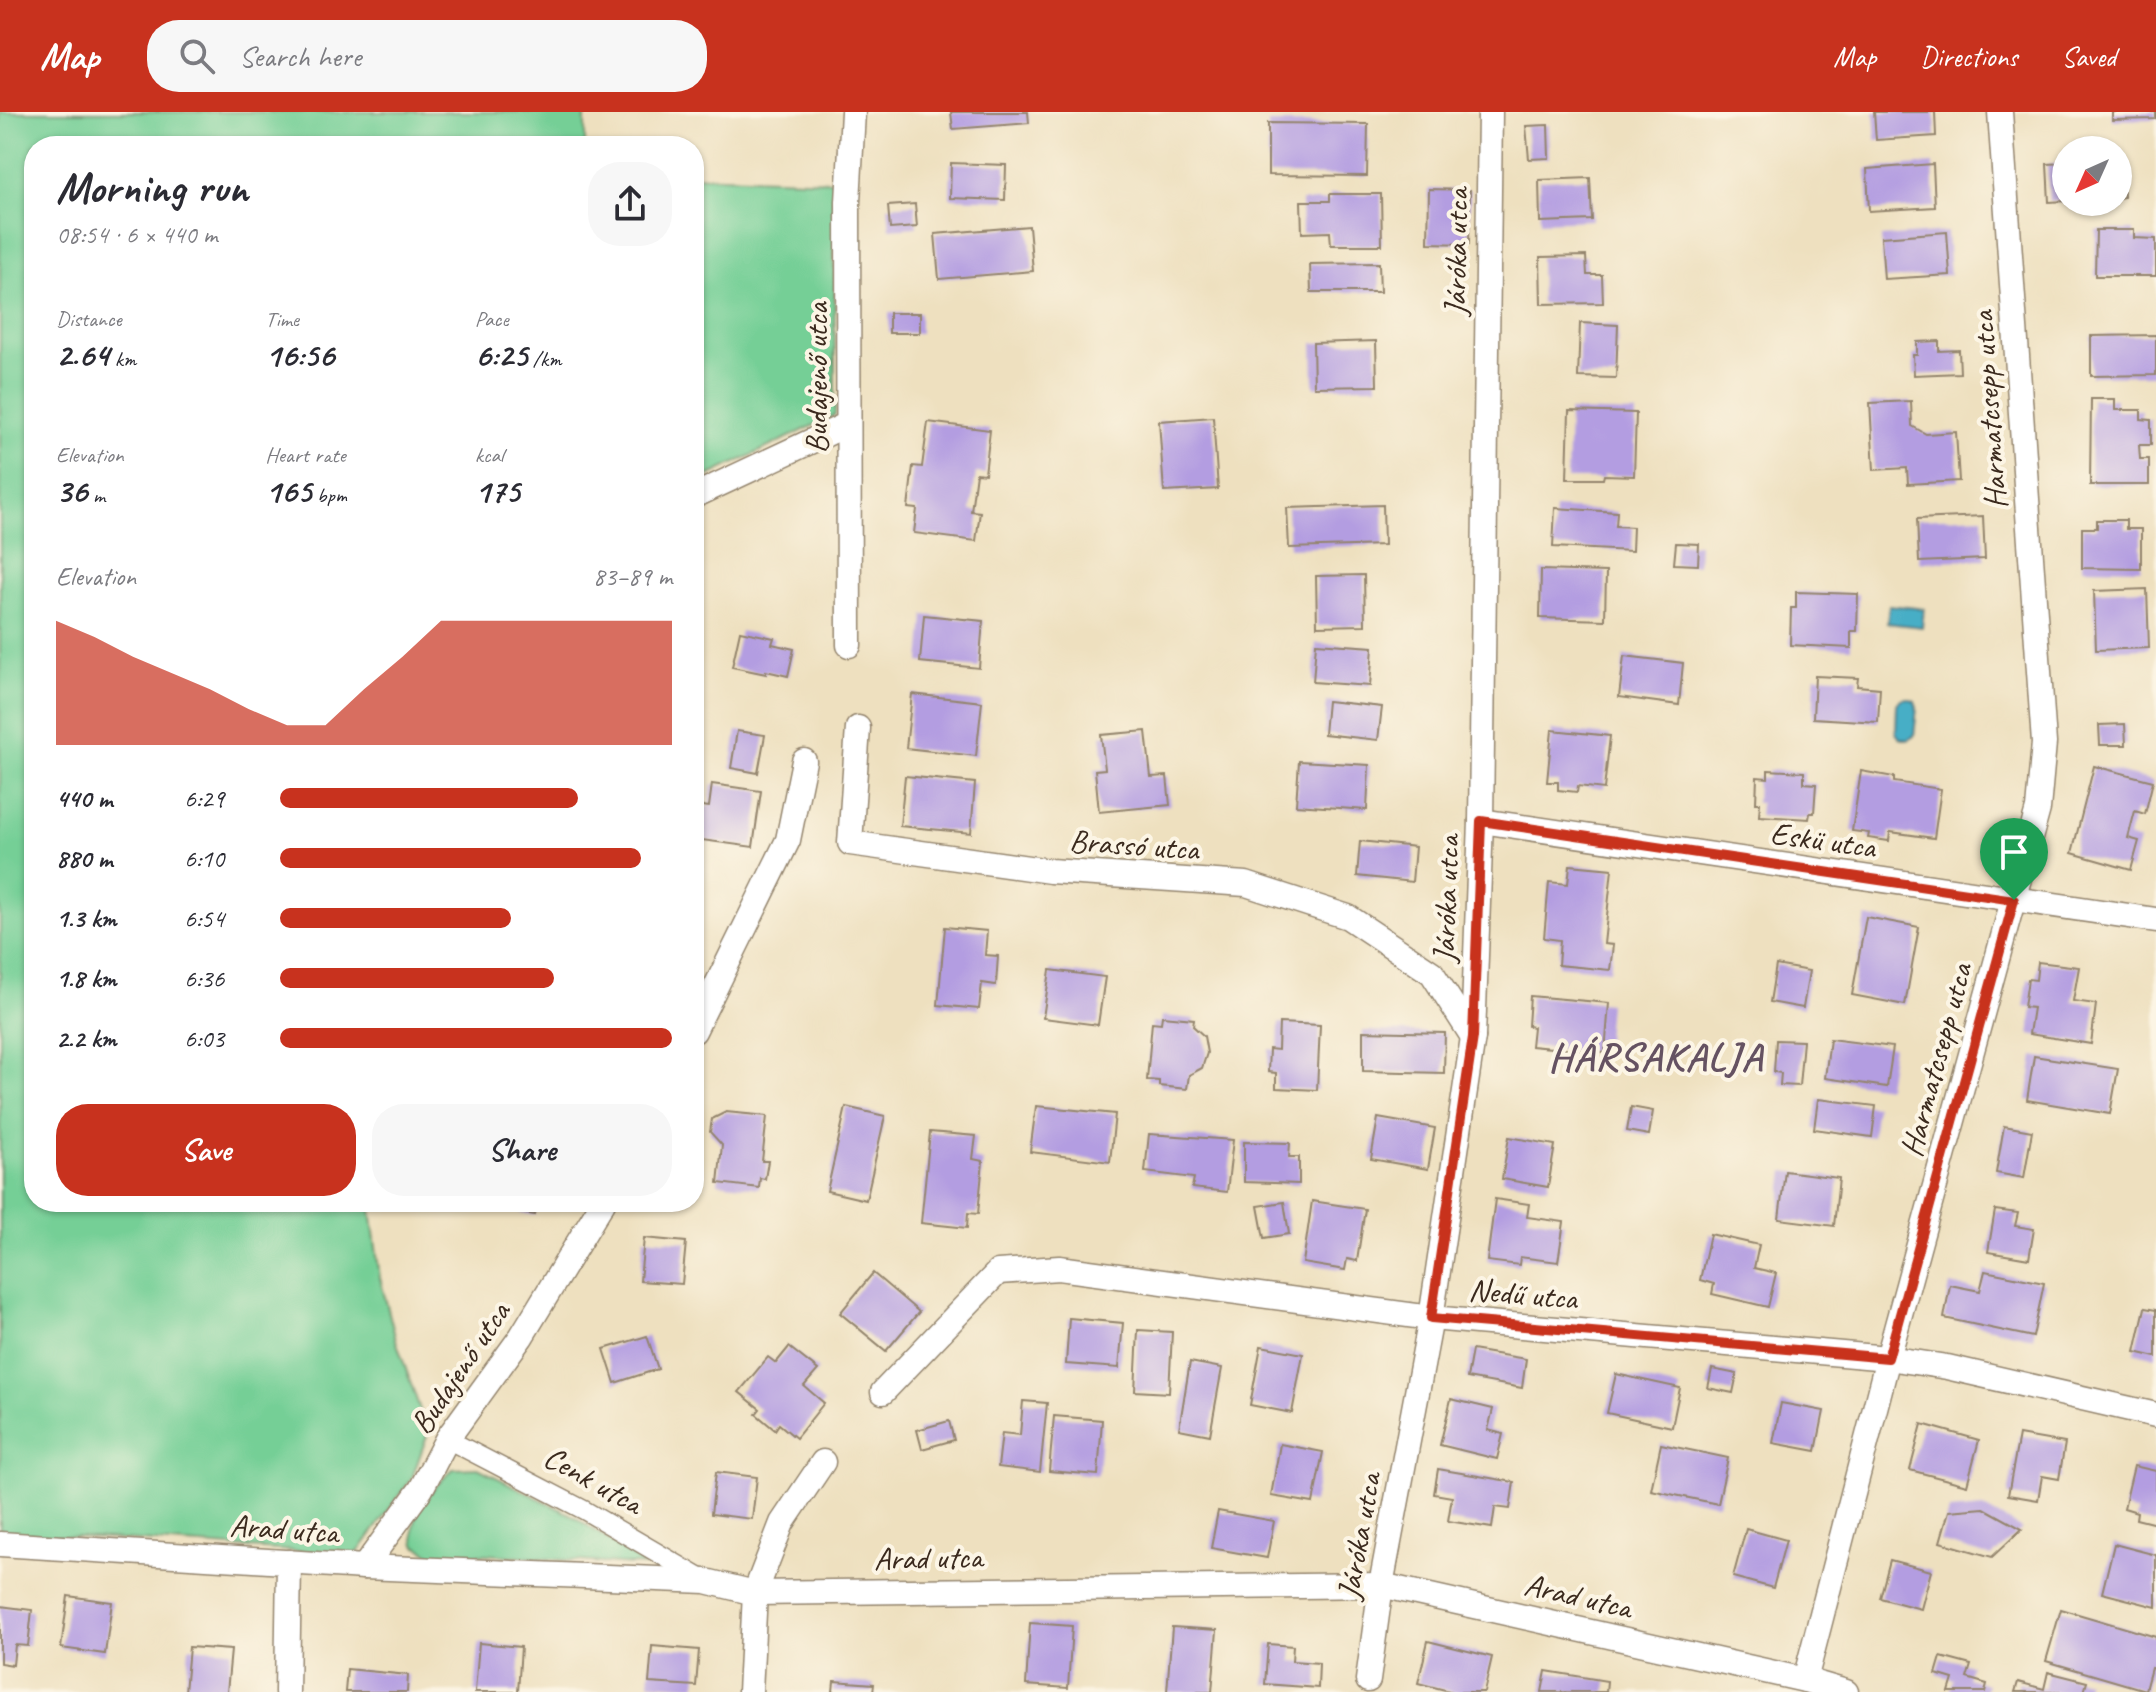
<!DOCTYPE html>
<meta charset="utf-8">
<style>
:root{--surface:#fff;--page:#f7f7f7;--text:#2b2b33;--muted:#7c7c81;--accent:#c8321e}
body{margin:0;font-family:Caveat,sans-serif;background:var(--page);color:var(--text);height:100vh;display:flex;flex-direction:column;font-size:30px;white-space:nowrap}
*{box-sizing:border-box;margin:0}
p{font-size:26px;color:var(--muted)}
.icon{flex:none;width:44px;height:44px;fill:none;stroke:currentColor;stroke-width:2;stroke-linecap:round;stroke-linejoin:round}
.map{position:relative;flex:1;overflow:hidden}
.panel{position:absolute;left:24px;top:24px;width:680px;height:1076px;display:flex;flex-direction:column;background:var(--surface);border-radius:32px;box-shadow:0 2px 6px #0004}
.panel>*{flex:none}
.needle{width:52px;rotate:225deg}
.fabs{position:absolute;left:2052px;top:24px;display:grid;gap:16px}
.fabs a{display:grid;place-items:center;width:80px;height:80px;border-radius:50%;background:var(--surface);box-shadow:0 2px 6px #0004;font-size:40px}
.pin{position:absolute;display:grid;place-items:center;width:68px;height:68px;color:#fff;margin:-82px -34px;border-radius:50% 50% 50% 0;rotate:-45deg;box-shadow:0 0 8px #0007}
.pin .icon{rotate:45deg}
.round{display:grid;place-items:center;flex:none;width:84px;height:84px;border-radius:32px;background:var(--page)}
.head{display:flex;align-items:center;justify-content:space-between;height:136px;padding:0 32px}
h1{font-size:44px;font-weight:600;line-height:60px}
.figures{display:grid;grid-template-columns:repeat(3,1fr);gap:12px;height:136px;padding:8px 32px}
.figures div{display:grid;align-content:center}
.figures b{font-size:34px;font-weight:600}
.figures small{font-size:22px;font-weight:400}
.figures p{font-size:22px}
.chart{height:224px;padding:16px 32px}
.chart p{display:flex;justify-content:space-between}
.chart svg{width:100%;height:144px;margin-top:8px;fill:var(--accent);opacity:.7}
.cta{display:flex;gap:16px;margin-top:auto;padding:16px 32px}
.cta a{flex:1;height:92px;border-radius:32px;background:var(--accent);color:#fff;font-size:32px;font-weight:600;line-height:92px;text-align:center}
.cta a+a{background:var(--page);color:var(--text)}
ul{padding:0 32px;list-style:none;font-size:26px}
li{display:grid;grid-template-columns:128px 96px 1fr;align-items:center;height:60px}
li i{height:20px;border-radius:10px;background:var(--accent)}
header{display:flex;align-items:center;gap:48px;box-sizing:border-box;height:112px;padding:0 40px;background:var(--accent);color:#fff}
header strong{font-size:38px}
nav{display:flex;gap:44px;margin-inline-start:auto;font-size:28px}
.search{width:560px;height:72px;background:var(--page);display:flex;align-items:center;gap:20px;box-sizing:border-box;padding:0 28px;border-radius:32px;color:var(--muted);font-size:30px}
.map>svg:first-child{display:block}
</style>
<header>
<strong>Map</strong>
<div class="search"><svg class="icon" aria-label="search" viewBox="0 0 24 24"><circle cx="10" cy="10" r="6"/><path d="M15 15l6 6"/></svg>Search here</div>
<nav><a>Map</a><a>Directions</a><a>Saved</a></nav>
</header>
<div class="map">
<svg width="2156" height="1580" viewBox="0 0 2156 1580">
<rect width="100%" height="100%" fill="#fcf5e5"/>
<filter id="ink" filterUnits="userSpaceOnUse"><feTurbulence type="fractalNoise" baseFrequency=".0125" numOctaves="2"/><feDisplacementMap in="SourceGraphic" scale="16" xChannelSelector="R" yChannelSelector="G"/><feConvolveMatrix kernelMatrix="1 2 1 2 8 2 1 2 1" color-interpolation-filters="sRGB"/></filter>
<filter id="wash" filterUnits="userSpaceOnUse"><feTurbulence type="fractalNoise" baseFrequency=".006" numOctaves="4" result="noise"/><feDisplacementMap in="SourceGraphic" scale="32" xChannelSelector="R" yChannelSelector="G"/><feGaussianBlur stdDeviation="1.8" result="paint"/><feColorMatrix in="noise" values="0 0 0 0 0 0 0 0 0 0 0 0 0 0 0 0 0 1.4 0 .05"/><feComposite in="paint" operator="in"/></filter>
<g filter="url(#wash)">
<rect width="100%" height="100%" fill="#eee0bf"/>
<g fill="#74cf96" stroke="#587c5a" stroke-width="2">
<path d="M0,0h585v34h-551v1056h336l10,76 16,62 32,93 -16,45 -56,77 -356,-23z"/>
<path d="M694,64l140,5 1,234 -141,68z"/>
<path d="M478,1356l94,47 74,51 -163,-12 -51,1 -17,-10c-7,-34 16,-54 38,-76z"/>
</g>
<g fill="#46aec6" stroke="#406c72" stroke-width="2">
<path d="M1889,493l35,4 -2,18 -35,-4z"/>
<path d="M1908,586l7,3 2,7 -3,28 -6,4 -8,-2 -4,-5 1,-29 4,-5z"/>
</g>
<g id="blocks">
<g fill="#b39de1">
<path d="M951,0h77l1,11 -76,6z"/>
<path d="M1874,0h61l1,24 -60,4z"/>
<path d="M2112,0h44v7l-44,1z"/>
<path d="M1268,11l100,1 -1,52 -99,-1z"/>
<path d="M1548,13l1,33 -20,1 -3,-33z"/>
<path d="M2118,48h4l2,37 -6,1z"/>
<path d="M951,51l55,2 -1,35 -55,-2z"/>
<path d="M2066,51v38l-17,1 -2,-38z"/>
<path d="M1933,52l2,43 -66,4 -2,-42z"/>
<path d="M1590,66l2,42 -52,2 -1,-42z"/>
<path d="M1429,77l41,1 -1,54 -41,-1z"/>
<path d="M1330,82h51l1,51h-51l-1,-13 -28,1 -1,-32h29z"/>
<path d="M915,92l2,23 -27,2 -2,-23z"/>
<path d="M1029,114l4,45 -94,8 -4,-45z"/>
<path d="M2096,118h38v8l22,1v37h-61z"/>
<path d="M1947,120l3,43 -66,4 -3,-42z"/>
<path d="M1586,144l1,19h15l1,28 -62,1 -1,-47z"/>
<path d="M1379,151l1,29h-69l-1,-28z"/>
<rect x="889" y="201" width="31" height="20"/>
<path d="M1580,211l38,2 -2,53 -38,-1z"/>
<path d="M2156,223v40l-65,1v-40z"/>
<path d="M1376,229l1,45 -63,1 -1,-44z"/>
<path d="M1939,229v10l20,-1 1,23 -46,2 -1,-20h4v-13z"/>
<path d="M2091,287h24v11h26v9l10,1v25h-12l1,14h9v26h-59z"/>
<path d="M1911,289l1,25 14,8 30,-2 3,49 -51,3 -1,-16 -33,2 -4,-67z"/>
<path d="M1569,299l67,2 -2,63 -30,-1 -1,4h-36z"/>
<path d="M1213,305l5,72 -54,3 -5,-71z"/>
<path d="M928,310l62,8 -5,44 -9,-1 -5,38 9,1 -4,29 -62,-8 3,-24 -9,-1 5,-42 9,1z"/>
<path d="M1383,393l1,40 -95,3 -2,-40z"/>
<path d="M1555,396l62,4 -1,14 17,1 -1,24 -79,-4z"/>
<path d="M1983,404l2,43 -66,3 -2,-43z"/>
<path d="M2097,408h29v9h15v40l-59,-1v-40h15z"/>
<path d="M1676,431l23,1 -1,21 -24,-1z"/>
<path d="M1541,458l65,2 -1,48 -65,-2z"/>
<path d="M1364,463l1,50 -48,1 -1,-50z"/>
<path d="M2147,477l2,59 -53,2 -2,-59z"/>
<path d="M1796,480l62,2 -1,37h-6v17l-61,-3 1,-37h5z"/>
<path d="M924,503l59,6 -4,47 -59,-6z"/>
<path d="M740,519l34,7 -2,6 22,5 -6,27 -22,-5v3l-34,-7z"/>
<path d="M1316,531l57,4 -3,39 -57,-4z"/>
<path d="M1624,544l59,7 -4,42 -60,-8z"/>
<path d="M1815,564l43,2 -1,8 23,2 -2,34 -65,-4z"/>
<path d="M912,582l70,8 -6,54 -70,-8z"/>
<path d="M1327,589l55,6 -4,33 -54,-6z"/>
<path d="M2125,612l1,21h-26l-1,-20z"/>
<path d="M1552,618l58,6 -6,53 -26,-3 -1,6 -19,-2v-8h-11z"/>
<path d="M737,619l28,4 -7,38 -27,-5z"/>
<path d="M1146,619l5,46 16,-1 3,29 -71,7 -4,-42 10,-1 -4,-34z"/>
<path d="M1299,649l70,4 -2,45 -71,-5z"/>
<path d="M2094,654l59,15 -8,33 -10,-3 -7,27 11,3 -8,29 -59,-17z"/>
<path d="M1768,658l36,2v11l12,1 -2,29h-4l-1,6 -50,-3 1,-13h-4l1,-26 11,1z"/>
<path d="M1861,659l33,6v5l47,7 -7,49 -44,-6 -1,9 -21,-3 1,-5 -17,-2z"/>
<path d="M905,664l70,7 -4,50 -71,-7z"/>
<path d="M712,672l49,7 -8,56 -59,-8v-34l15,2z"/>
<path d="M1360,729l55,6 -3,35 -55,-6z"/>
<path d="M1570,753l42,4 -8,75 9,1 -3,25 -52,-5 2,-25 -16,-2 5,-56 19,2z"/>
<path d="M1866,805l53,10 -14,78 -53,-10z"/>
<path d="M945,815l42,4 -2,24 13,1 -2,29 -14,-2 -3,26 -41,-4z"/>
<path d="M2038,850l41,5 -6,34 23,3 -5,40 -62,-10 4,-26 -9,-1 4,-28 8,1z"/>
<path d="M1776,853l33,6 -6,37 -33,-6z"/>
<path d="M1050,858l55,7 -7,48 -55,-7z"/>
<path d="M1530,884l79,7 -4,50 -74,-7 2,-19 -5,-1z"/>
<path d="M1162,904l32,3 -1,7 11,10 3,17 -5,15 -13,7 -2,14 -28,-3v-5l-12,-1 5,-58 9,1z"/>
<path d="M1279,911l41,2 -3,65 -41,-2v-15l-8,-1 1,-23 9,1z"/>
<path d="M1363,919l82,2 -1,40 -81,-2z"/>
<path d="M1830,927l63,8 -6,40 -62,-9z"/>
<path d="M1776,928l27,1 -4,45 -19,-1 1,-12 -7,-1z"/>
<path d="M2034,944l84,13 -8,45 -83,-14z"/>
<path d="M1818,987l58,7 -4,31 -58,-8z"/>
<path d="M1036,994l79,8 -5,48 -80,-10z"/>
<path d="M846,995l39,9 -19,84 -39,-9z"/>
<path d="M1631,995l22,4 -4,24 -22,-4z"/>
<path d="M726,1000l41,4 -5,45h6l-3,18 -5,-1 -1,10 -41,-5 4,-38 -12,-13 2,-13z"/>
<path d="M1378,1006l57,10 -7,41 -57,-10z"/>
<path d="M2004,1014l28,5 -8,47 -28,-5z"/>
<path d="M930,1020l46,4 -3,23 10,2 -5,53 -10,-1 -1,15 -46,-5z"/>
<path d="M1149,1022l84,6 -6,52 -35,-4 2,-10 -49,-6z"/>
<path d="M1509,1025l46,8 -7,42 -46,-8z"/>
<path d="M1244,1030l46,1 -1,14h10v27l-55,-2z"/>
<path d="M1785,1059l54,7 -5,48 -55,-7z"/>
<path d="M1495,1087l34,5 -2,13 37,5 -6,40 -38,-5 -1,8 -32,-4z"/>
<path d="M1312,1089l53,8 -8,52 -10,-2 -2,11 -42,-7z"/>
<path d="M509,1090h29l-3,13 -27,-5z"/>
<path d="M1284,1090l5,32 -25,4 -6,-32z"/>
<path d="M1995,1098l23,3 -3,13 19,3 -5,30 -41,-7z"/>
<path d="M1710,1122l49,11 -5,23 22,5 -8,34 -56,-13 2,-10 -14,-4z"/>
<path d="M644,1126l42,4 -4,42 -42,-3z"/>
<path d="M1985,1159l59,12 -11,54 -89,-19 6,-33 30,6z"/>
<path d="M873,1161l46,39 -33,39 -46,-38z"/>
<path d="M2145,1196l11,2v47l-21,-5z"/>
<path d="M1069,1206l54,5 -4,45 -53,-4z"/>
<path d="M1138,1218l34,2 -3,61 -34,-2z"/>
<path d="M647,1224l11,33 -43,14 -11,-34z"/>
<path d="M1261,1234l42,8 -11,59 -42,-8z"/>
<path d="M789,1235l29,23 -14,16 20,17 -28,35 -17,-14 -4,6 -19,-16 4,-5 -21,-17 29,-35 8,6z"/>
<path d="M1472,1238l54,9 -4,29 -55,-10z"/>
<path d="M1190,1250l32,6 -12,67 -31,-6z"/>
<path d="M1712,1257l25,5 -4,19 -25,-5z"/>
<path d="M1616,1262l64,14 -8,39 -65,-14z"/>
<path d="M1451,1287l42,10 -5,21 15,4 -6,25 -57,-14z"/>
<path d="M1023,1289l24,2 -7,69 -42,-5 4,-34 18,2z"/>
<path d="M1781,1291l43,8 -8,40 -43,-8z"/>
<path d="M1054,1304l48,4 -4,55 -49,-4z"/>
<path d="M949,1309l5,19 -32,9 -5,-19z"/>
<path d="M1922,1312l57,16 -12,45 -57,-15z"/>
<path d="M2019,1323l46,8 -6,36 -17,-3 -4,24 -30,-5z"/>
<path d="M1280,1332l43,8 -10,51 -42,-7z"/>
<path d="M1661,1332l67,14 -10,46 -67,-14z"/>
<path d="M2134,1354l22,5v53l-20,-5 1,-7 -13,-4z"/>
<path d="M1438,1357l76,13 -4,27 -15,-2 -3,21 -44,-7 4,-24 -18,-3z"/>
<path d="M716,1360l41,5 -5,42 -41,-5z"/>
<path d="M1984,1396l38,21 -30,28 -52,-15 9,-31z"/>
<path d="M1218,1399l56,10 -7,37 -56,-10z"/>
<path d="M1746,1417l40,11 -13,48 -40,-11z"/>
<path d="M2114,1432l42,11v52l-54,-14z"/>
<path d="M1890,1448l41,11 -10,38 -41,-11z"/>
<path d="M68,1484l44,6 -7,52 -44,-6z"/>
<path d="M0,1494l32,4 -4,36 -13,-1 -2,20 -13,-2z"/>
<path d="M2061,1497l95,28v32l-5,-1 -6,22 -99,-29z"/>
<path d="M1030,1511l42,3 -4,62 -42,-3z"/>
<path d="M1172,1515l45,3 -5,62h-45z"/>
<path d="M1428,1529l64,16 -8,35h-31l-35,-9z"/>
<path d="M479,1531l42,4 -3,45h-43z"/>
<path d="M1268,1532l25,2 -1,15 27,2 -1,25 -53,-4z"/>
<path d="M652,1534l47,4 -3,36 -47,-3z"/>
<path d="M189,1535l42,3 -4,42h-42z"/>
<path d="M1941,1545l30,8 -4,13 20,6 -2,8h-36l4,-13 -17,-5z"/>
<path d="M347,1557l61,6 -1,17h-62z"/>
<path d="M1546,1559l61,10 -1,11h-64z"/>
<path d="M2048,1560l39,10 -3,10h-69l3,-10 26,7z"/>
<path d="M834,1569l40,3 -1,8h-40z"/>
</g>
</g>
</g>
<g filter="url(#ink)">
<use href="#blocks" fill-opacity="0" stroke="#94856e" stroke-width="2"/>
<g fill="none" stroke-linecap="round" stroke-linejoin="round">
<g stroke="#94856e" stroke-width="21">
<path id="pedestrian" d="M447,1327l137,71 120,70"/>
</g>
<g stroke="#94856e" stroke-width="27">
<g id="minor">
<path d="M694,384l154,-72"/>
<path d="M849,533l-1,-443 5,-90"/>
<path d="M858,616l-8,115 200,28 196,13 102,33 84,56 41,64"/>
<path d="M1481,709l675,99"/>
<path d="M694,919l94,-191 16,-79"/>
<path d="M883,1280l115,-120 61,-4 372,50 457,40 59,9 209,48"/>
<path d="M0,1432l364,23 342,14 49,12 626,-8 424,95 41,12"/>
<path d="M364,1455l57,-78 26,-50 74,-102 82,-135"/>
<path d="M1368,1568l13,-95 50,-267 42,-281 8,-216 9,-709"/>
<path d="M1805,1568l83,-322 150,-549 6,-66 -44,-631"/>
<path d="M287,1580l2,-130"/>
<path d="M750,1580l5,-99 27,-70 41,-61"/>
</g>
</g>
<use href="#pedestrian" stroke="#fff" stroke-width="18"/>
<use href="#minor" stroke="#fff" stroke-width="24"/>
</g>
</g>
<g fill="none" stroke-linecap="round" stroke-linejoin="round" filter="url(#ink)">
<g stroke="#fff" stroke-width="16">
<path id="route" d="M1481,709l533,79 -126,458 -457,-40 42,-281z"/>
</g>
<use href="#route" stroke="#c8321e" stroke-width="10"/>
</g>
<g text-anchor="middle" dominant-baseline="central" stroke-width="8" stroke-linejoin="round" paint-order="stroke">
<g font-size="32" fill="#3b2a1e" stroke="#fcf5e5">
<text transform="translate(1456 140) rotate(-89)">Járóka utca</text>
<text transform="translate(816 266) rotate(-90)">Budajenő utca</text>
<text transform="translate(1989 298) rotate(-94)">Harmatcsepp utca</text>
<text transform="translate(1823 728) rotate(8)">Eskü utca</text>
<text transform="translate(1134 733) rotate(4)">Brassó utca</text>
<text transform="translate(1446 787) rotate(-88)">Járóka utca</text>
<text transform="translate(1936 948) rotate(-75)">Harmatcsepp utca</text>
<text transform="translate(1523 1182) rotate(5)">Nedű utca</text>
<text transform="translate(460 1256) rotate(-56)">Budajenő utca</text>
<text transform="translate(593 1368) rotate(29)">Cenk utca</text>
<text transform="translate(284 1417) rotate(4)">Arad utca</text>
<text transform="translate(1359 1424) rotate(-80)">Járóka utca</text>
<text transform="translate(928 1446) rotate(-1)">Arad utca</text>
<text transform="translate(1578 1484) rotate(13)">Arad utca</text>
</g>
<g font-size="40" font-weight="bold" letter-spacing="2" fill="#655262" stroke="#fcf5e5">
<text x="1656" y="945">HÁRSAKALJA</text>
</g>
</g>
</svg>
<div class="fabs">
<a><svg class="needle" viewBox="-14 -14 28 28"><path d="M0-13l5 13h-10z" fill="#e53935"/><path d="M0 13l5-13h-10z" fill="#7c7c81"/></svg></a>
</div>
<div class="pin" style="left:2014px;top:788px;background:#1e9e55"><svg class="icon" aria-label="arrive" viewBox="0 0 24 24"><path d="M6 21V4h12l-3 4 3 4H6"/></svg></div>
<section class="panel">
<div class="head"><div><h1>Morning run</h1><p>08:54 · 6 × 440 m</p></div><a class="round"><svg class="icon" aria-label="share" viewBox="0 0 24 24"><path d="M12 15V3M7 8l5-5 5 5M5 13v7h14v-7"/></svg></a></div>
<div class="figures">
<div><p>Distance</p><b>2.64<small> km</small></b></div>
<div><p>Time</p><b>16:56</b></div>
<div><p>Pace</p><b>6:25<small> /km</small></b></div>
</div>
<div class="figures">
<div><p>Elevation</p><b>36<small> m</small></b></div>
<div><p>Heart rate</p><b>165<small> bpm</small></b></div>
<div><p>kcal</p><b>175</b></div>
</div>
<div class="chart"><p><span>Elevation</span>83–89 m</p>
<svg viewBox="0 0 160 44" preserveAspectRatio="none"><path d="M0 44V6L10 11L20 17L30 22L40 27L50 33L60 38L70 38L80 27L90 17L100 6L110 6L120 6L130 6L140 6L150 6L160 6V44z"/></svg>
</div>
<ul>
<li><b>440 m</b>6:29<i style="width:76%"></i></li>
<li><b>880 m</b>6:10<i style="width:92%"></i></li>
<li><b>1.3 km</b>6:54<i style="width:59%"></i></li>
<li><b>1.8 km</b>6:36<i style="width:70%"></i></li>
<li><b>2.2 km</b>6:03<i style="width:100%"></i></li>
</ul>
<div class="cta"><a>Save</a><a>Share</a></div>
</section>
</div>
